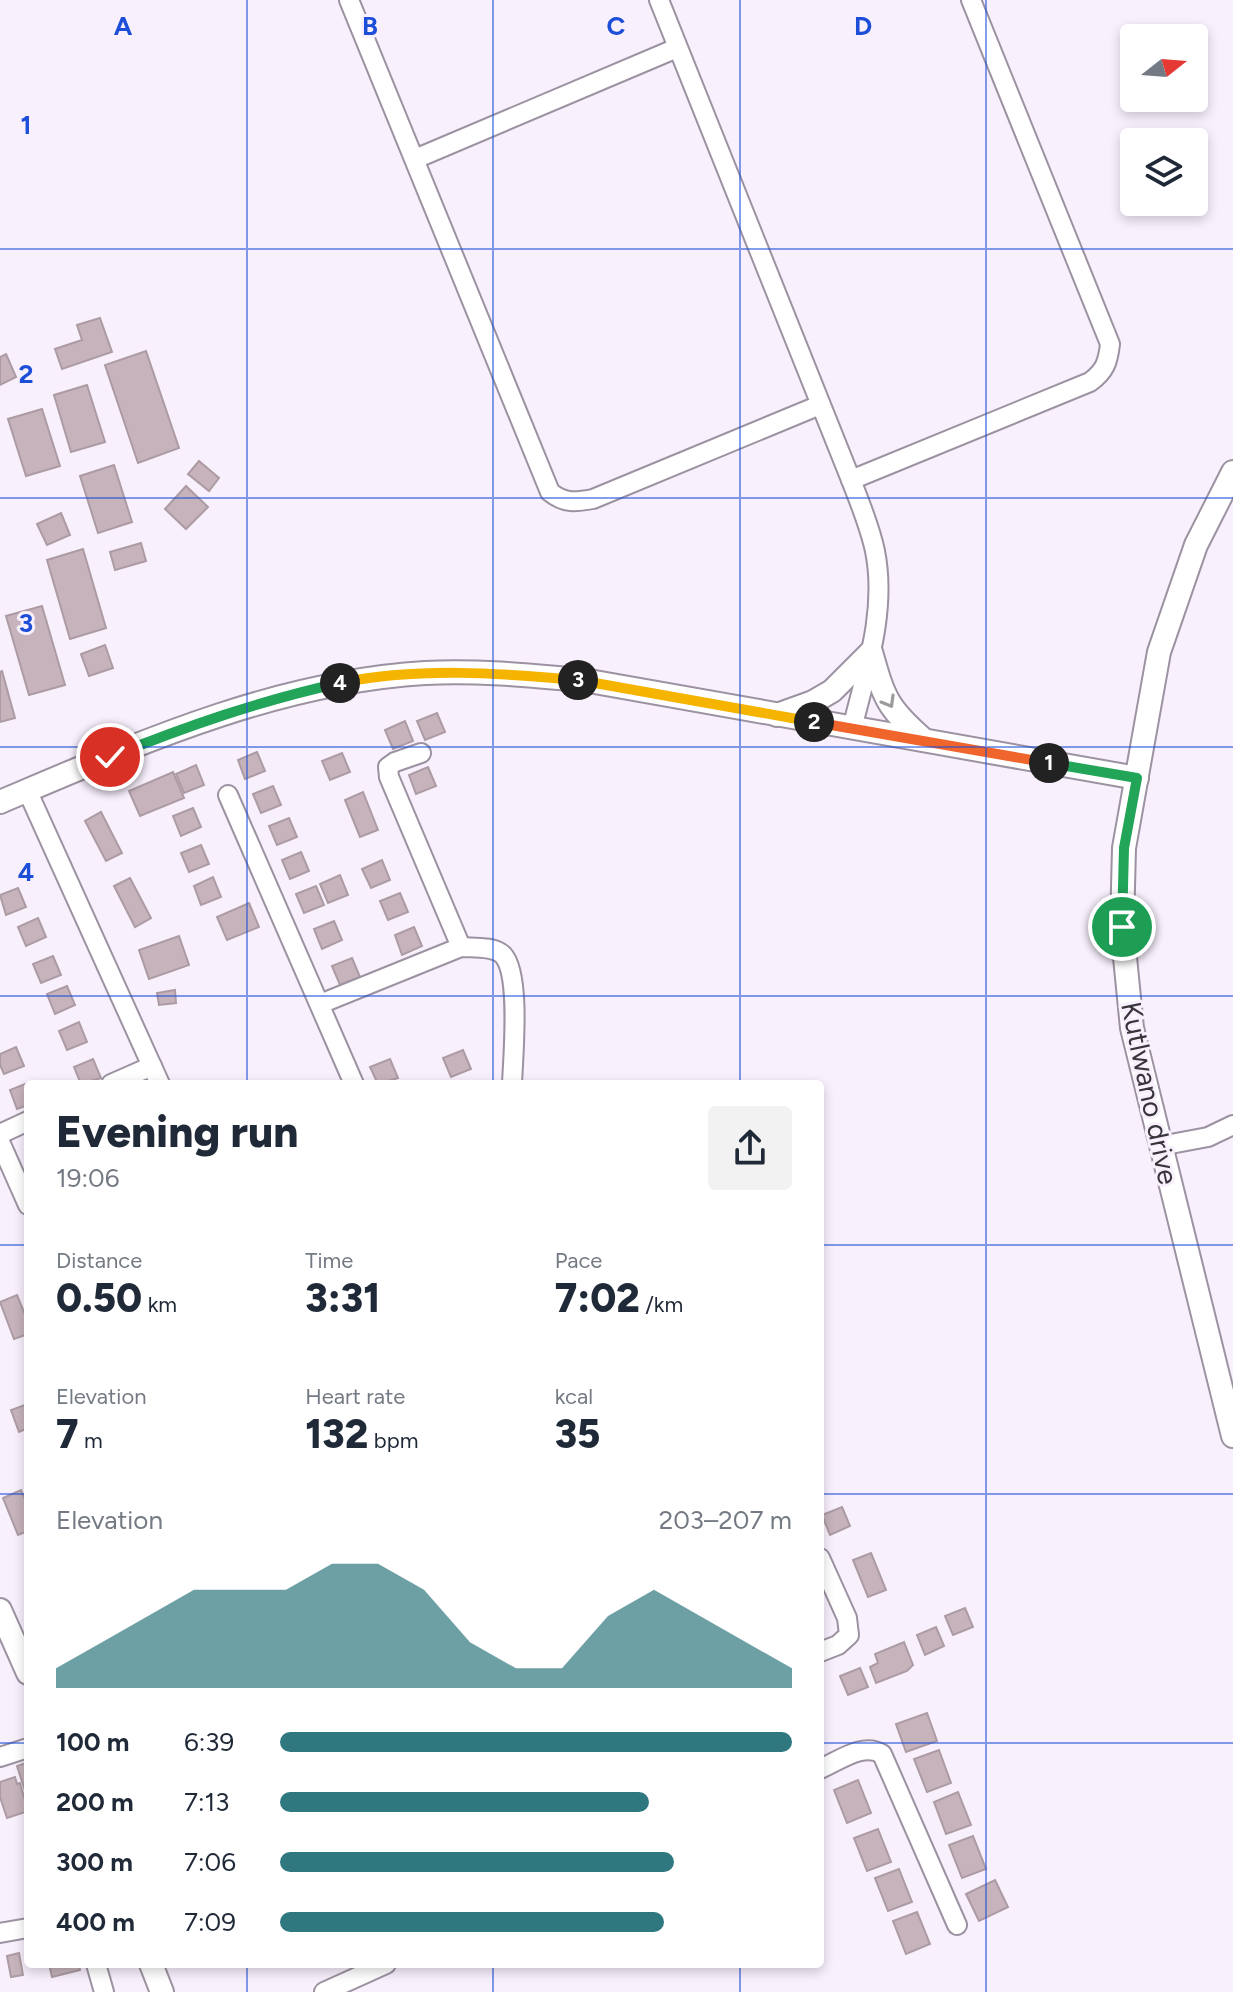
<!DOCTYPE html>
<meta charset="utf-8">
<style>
:root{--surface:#fff;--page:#f2f2f3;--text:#1f2937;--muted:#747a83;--accent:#2f7880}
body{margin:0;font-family:Figtree,sans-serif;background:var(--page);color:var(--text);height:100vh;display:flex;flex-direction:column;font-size:30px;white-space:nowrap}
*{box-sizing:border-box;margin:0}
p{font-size:26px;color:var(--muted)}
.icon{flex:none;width:44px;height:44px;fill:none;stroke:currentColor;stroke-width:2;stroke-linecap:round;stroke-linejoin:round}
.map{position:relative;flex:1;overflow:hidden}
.panel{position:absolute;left:24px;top:1080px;width:800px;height:888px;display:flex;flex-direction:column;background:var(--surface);border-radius:8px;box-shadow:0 4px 12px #0003}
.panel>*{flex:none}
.needle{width:52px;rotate:73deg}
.buttons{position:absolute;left:1120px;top:24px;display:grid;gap:16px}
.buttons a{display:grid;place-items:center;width:88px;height:88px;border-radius:8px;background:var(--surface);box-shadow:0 4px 12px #0003;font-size:40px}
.pin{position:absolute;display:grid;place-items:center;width:68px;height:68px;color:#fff;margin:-34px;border:4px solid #fff;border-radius:50%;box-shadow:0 2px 8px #0007}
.km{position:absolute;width:40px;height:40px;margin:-20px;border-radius:50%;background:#222;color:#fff;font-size:22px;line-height:40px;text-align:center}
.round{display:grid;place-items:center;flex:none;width:84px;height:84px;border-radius:8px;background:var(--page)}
.head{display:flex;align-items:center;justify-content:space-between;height:136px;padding:0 32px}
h1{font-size:44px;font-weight:800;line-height:60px}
.metrics{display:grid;grid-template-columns:repeat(3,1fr);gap:12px;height:136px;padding:8px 32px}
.metrics div{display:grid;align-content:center}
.metrics b{font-size:40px;font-weight:800}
.metrics small{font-size:22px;font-weight:400}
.metrics p{font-size:22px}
.chart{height:224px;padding:16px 32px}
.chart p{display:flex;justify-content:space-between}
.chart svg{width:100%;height:144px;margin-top:8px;fill:var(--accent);opacity:.7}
ul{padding:0 32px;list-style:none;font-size:26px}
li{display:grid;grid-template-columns:128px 96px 1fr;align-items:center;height:60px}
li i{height:20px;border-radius:10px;background:var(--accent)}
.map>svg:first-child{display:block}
</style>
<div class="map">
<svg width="1233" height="1992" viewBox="0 0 1233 1992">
<rect width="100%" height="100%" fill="#f8f0fd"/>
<g fill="#c6b3bb" stroke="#ad9ba3" stroke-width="2">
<path d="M100,318l12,34 -50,17 -7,-20 27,-9 -5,-15z"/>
<path d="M146,351l33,97 -41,15 -33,-98z"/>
<path d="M6,354l10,23 -16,8v-28z"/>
<path d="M87,385l18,57 -34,10 -17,-57z"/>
<path d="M42,409l18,57 -34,10 -18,-57z"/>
<path d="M199,461l20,17 -10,13 -21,-17z"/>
<path d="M114,465l18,57 -34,11 -18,-57z"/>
<path d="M186,486l22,21 -22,22 -21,-20z"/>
<path d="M61,513l9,22 -23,10 -10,-21z"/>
<path d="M141,543l5,18 -31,9 -5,-18z"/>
<path d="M83,549l23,79 -36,11 -23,-79z"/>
<path d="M42,606l23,79 -36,10 -23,-79z"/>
<path d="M105,645l8,23 -24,8 -8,-22z"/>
<path d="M2,671l13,47 -15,4v-50z"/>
<path d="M437,713l8,19 -20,8 -8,-19z"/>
<path d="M405,721l8,20 -20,8 -8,-19z"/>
<path d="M257,752l8,19 -20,8 -7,-19z"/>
<path d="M342,753l8,19 -20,8 -8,-19z"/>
<path d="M196,765l8,20 -20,8 -8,-19z"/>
<path d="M428,767l8,19 -20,8 -7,-19z"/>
<path d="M173,772l11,26 -44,18 -11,-25z"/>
<path d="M273,786l8,19 -20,8 -8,-19z"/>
<path d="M363,792l15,38 -18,7 -15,-37z"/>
<path d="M193,808l8,19 -20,9 -8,-20z"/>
<path d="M101,812l21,41 -16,8 -21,-40z"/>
<path d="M289,818l8,19 -20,8 -8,-19z"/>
<path d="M201,845l8,19 -20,8 -8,-19z"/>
<path d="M301,852l8,19 -19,8 -8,-19z"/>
<path d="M382,860l8,20 -19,8 -9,-19z"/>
<path d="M340,875l8,20 -20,8 -8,-19z"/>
<path d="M213,877l8,20 -20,8 -7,-19z"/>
<path d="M130,878l21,40 -16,9 -21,-41z"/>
<path d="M316,886l8,19 -20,8 -8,-19z"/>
<path d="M18,888l8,19 -20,8 -6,-20z"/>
<path d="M400,893l8,19 -20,8 -8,-19z"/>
<path d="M249,903l10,24 -32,13 -10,-23z"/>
<path d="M38,918l8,19 -20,9 -8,-19z"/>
<path d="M334,921l8,19 -20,9 -8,-20z"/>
<path d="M414,927l8,19 -20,9 -7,-20z"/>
<path d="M179,936l10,29 -40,14 -10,-29z"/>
<path d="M53,956l8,19 -20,8 -8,-19z"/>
<path d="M352,958l8,19 -20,8 -8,-19z"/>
<path d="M67,986l8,19 -20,9 -8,-20z"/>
<path d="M175,990l1,13 -17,2 -2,-12z"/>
<path d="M79,1022l8,20 -20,8 -8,-19z"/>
<path d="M16,1047l8,19 -20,8 -4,-9v-11z"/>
<path d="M463,1050l8,19 -20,8 -8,-19z"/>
<path d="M93,1059l8,19 -20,6 -7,-17z"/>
<path d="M390,1059l8,19 -20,6 -8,-17z"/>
<path d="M30,1082l-2,23 -11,4 -7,-19z"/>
<path d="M17,1295l11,27v12l-14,5 -14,-37z"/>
<path d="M28,1404v24l-9,4 -8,-22z"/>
<path d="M21,1490l7,17v24l-10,4 -15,-37z"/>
<path d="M842,1507l8,19 -20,9 -8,-20z"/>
<path d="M871,1553l15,37 -18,7 -15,-37z"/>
<path d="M965,1608l8,19 -20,8 -8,-19z"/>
<path d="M936,1627l8,19 -19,9 -8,-20z"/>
<path d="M904,1642l9,23 -6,6 -31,12 -6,-16 8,-4 -3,-9z"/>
<path d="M860,1668l8,19 -20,8 -8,-19z"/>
<path d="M927,1713l10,28 -31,11 -10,-28z"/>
<path d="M939,1750l12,33 -24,9 -13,-33z"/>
<path d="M28,1762v38l-11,-34z"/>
<path d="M15,1777l2,7 3,-1 8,28 -21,7 -7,-21v-15z"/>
<path d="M858,1780l13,33 -24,10 -13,-33z"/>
<path d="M958,1792l13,33 -25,9 -12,-32z"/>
<path d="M878,1829l13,33 -24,9 -13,-33z"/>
<path d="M973,1836l13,33 -24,9 -13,-33z"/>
<path d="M899,1869l13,33 -24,9 -13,-33z"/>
<path d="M995,1880l13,27 -29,14 -13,-27z"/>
<path d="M917,1912l13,32 -24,10 -13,-33z"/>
<path d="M19,1953l4,22 -12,2 -4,-21z"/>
<path d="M49,1964h30l1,6 -28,7z"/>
</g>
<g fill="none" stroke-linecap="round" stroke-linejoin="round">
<g stroke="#9c92a1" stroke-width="22">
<g id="minor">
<path d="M349,0l201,492c15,12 26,10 43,7l227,-94"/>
<path d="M659,0l192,480c9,23 19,47 24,71 12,60 -9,120 -23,178"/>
<path d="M415,159l262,-111"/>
<path d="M851,480l239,-98c15,-11 18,-20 20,-38l-139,-344"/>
<path d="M27,790l133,294"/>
<path d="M228,795l126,289"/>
<path d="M461,947c12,1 33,-1 42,8 18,19 10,102 9,129"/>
<path d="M320,1004l141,-57 -72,-170 -1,-10 7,-5 26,-9"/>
<path d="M111,1084l41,-18"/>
<path d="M0,1134l28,-13"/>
<path d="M0,1142l28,63"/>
<path d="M1160,1146l48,-9 25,-12"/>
<path d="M820,1558l27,60 2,17 -11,10 -18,7"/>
<path d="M0,1757l28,-9"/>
<path d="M820,1769c19,-8 43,-27 62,-15l75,171"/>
<path d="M0,1933l28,-5"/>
<path d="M96,1964l8,28"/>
<path d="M324,1992l62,-28"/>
</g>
</g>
<g stroke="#9c92a1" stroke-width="26">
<g id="tertiary">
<path d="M1233,472l-37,73 -37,107 -35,196 -2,79 10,101 101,408"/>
<path d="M777,715l36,-13 19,-11 39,-39c13,46 16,56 53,88"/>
<path d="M0,802c137,-58 275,-120 425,-129 54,-3 110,3 164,8l548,97"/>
<path d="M0,1610l28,63"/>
<path d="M151,1964l11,28"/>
</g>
</g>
<use href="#minor" stroke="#fff" stroke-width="18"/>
<use href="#tertiary" stroke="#fff" stroke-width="22"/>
</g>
<defs><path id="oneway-chevron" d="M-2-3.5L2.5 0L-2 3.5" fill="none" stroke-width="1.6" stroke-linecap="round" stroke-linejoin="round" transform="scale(2)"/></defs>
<use stroke="#9b9a9c" href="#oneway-chevron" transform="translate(889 702) rotate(60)"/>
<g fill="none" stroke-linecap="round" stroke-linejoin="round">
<g stroke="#fff" stroke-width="16">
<path id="split-1" d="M1049,763l88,15 -13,70 -2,79"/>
</g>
<g stroke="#fff" stroke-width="16">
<path id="split-2" d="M814,722l235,41"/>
</g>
<g stroke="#fff" stroke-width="16">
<path id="split-3" d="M578,680l236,42"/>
</g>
<g stroke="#fff" stroke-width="16">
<path id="split-4" d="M340,683c78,-16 160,-10 238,-3"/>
</g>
<g stroke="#fff" stroke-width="16">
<path id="split-5" d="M110,757c77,-31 149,-56 230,-74"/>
</g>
<use href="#split-1" stroke="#22a559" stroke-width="10"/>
<use href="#split-2" stroke="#f0652b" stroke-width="10"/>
<use href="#split-3" stroke="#f5b400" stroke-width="10"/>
<use href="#split-4" stroke="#f5b400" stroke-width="10"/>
<use href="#split-5" stroke="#22a559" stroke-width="10"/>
</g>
<path fill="none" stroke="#1d4ed8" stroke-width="2" stroke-opacity="0.55" d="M247,0v1084M493,0v1084M740,0v1084M986,0v1992M0,249h1233M0,498h1233M0,747h1233M0,996h1233M0,1245h28M820,1245h413M0,1494h28M820,1494h413M0,1743h28M820,1743h413M247,1964v28M493,1964v28M740,1964v28"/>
<g text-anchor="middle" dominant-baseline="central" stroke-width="6" stroke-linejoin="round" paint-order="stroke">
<g font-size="28" fill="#37343a" stroke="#f8f0fd">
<text transform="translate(1150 1093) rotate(78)">Kutlwano drive</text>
</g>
</g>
<g font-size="26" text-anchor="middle" font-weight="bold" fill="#1d4ed8" stroke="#f8f0fd" stroke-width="6" stroke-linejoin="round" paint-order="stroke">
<text x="123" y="35">A</text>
<text x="370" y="35">B</text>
<text x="616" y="35">C</text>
<text x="863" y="35">D</text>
<text x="26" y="134">1</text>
<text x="26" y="383">2</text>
<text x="26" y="632">3</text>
<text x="26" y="881">4</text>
</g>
</svg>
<div class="buttons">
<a><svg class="needle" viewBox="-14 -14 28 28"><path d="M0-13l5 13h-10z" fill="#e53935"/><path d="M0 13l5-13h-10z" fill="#747a83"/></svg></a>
<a><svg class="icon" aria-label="layers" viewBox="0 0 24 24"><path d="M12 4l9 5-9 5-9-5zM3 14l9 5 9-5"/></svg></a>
</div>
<div class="pin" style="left:1122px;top:927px;background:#1e9e55"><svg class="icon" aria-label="arrive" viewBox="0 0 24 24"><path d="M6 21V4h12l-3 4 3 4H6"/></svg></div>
<div class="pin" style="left:110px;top:757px;background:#d93025"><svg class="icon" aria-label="check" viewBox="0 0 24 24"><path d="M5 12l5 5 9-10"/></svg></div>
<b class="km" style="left:1049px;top:763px">1</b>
<b class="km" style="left:814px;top:722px">2</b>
<b class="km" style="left:578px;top:680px">3</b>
<b class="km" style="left:340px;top:683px">4</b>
<section class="panel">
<div class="head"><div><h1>Evening run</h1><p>19:06</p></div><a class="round"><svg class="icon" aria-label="share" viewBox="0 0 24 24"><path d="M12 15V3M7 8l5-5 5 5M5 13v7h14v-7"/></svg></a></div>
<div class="metrics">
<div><p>Distance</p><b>0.50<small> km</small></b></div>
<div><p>Time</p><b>3:31</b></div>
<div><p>Pace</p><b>7:02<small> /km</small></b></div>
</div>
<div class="metrics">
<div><p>Elevation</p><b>7<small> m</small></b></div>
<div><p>Heart rate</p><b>132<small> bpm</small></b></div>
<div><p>kcal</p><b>35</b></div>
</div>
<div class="chart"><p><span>Elevation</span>203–207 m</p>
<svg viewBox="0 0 160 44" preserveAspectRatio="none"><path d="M0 44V38L10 30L20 22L30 14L40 14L50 14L60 6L70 6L80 14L90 30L100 38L110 38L120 22L130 14L140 22L150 30L160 38V44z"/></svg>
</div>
<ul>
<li><b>100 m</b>6:39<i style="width:100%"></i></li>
<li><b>200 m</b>7:13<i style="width:72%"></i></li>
<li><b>300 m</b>7:06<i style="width:77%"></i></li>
<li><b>400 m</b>7:09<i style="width:75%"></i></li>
</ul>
</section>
</div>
